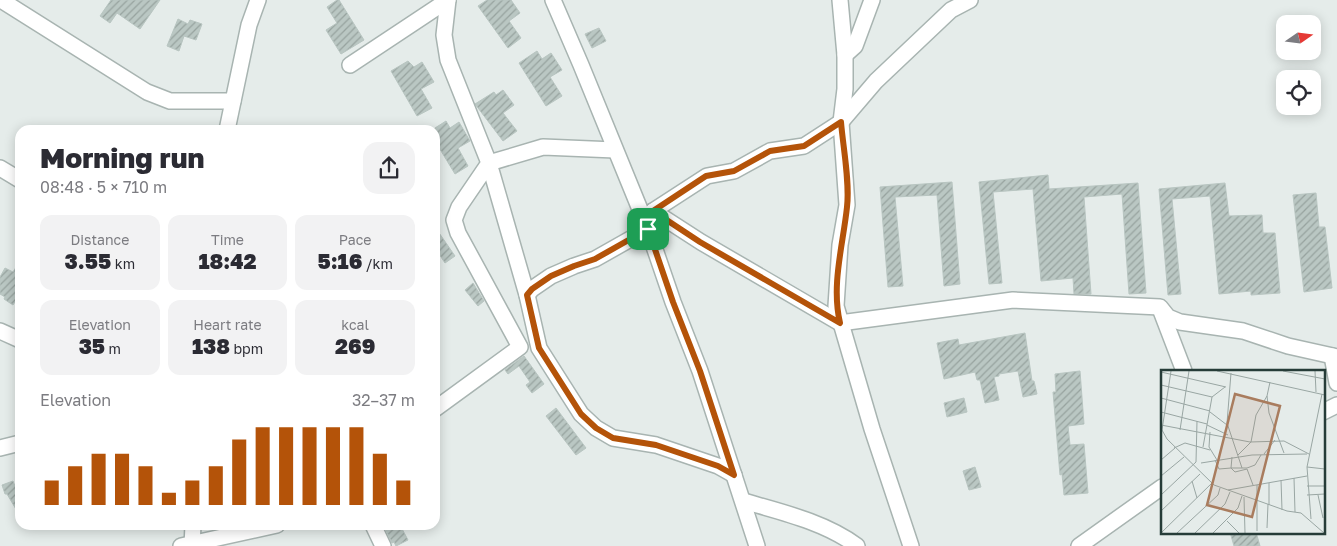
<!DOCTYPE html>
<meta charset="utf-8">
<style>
:root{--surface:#fff;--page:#f2f2f3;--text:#2b2b33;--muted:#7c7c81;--accent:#b45309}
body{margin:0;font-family:"Golos Text",sans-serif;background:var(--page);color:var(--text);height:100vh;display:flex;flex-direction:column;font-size:19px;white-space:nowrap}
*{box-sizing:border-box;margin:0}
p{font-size:16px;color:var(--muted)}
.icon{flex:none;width:28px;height:28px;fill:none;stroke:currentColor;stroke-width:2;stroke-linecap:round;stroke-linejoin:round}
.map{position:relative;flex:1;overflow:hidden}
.panel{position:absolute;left:15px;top:125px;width:425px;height:405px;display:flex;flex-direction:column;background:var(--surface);border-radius:15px;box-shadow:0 2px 12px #0003}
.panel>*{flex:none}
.needle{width:32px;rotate:76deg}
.fabs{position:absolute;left:1276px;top:15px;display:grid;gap:10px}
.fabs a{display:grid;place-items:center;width:45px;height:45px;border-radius:10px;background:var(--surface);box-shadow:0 2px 12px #0003;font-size:25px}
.pin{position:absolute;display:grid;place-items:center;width:42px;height:42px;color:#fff;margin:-21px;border-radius:10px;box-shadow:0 2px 8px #0006}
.round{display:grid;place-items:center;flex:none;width:52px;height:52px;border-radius:15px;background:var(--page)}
.head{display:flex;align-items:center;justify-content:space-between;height:85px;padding:0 25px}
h1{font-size:28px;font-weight:800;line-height:38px}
.figures{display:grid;grid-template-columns:repeat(3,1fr);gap:8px;height:85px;padding:5px 25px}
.figures div{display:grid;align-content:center;border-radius:12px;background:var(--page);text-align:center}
.figures b{font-size:21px;font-weight:800}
.figures small{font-size:14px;font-weight:400}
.figures p{font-size:14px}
.chart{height:140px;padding:10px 25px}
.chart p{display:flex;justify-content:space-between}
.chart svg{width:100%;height:90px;margin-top:5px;stroke:var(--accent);stroke-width:6}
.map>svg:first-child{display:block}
</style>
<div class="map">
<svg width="1337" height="546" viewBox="0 0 1337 546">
<defs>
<pattern id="building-hatch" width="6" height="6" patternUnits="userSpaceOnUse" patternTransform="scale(1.25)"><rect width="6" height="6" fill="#bac7c3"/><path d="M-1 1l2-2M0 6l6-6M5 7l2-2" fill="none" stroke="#97a39f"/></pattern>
</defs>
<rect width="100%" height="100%" fill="#e5ecea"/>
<g fill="url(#building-hatch)" stroke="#b8c5c1">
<path d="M111,0h49l-20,29 -23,-16 -7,10 -10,-7z"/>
<path d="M337,0h2l25,40 -23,14 -15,-24 11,-7 -10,-16z"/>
<path d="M487,0h24l9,13 -11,8 12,17 -13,10 -30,-42z"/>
<path d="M178,19l10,5 2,-4 12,4 -6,16 -12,-4 -5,15 -12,-5z"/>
<path d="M599,28l7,13 -14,7 -7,-14z"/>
<path d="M537,51l5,8 9,-6 11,17 -12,7 12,19 -16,10 -27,-43z"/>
<path d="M408,61l6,6 8,-5 12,20 -13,7 11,19 -15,8 -26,-45z"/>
<path d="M503,90l11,15 -11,8 14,18 -14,10 -28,-37 19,-12 2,3z"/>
<path d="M446,121l4,7 9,-6 11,19 -12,7 10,18 -13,8 -20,-33v-13z"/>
<path d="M1048,175l1,14 89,-6 8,110 -17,1 -7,-100 -38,3 7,97h-17l-1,-16 -32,3 -8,-92 -40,3 9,91 -13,1 -10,-102z"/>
<path d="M952,182l8,102 -16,2 -7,-91 -42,2 8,89 -15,1 -8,-100z"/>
<path d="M1225,183l4,33 33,-1 1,18h12l5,60 -29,2v-4l-32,3 -9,-98 -38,3 9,95 -13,1 -9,-106z"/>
<path d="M1316,193l3,34h6l7,61 -28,4 -11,-97z"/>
<path d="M435,227l20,29 -10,7 -10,-15z"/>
<path d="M20,261v33l-7,11 -9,-6 1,-2 -5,-3v-17l5,-9 8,4z"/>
<path d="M473,283l11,18 -6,5 -13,-16z"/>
<path d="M1025,333l7,48h2l3,13 -14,3 -5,-26 -19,3v2l-5,1 5,23 -14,3 -5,-23h-3l-2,-8 -31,7 -7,-36 21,-4 1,6z"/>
<path d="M524,356l20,28 -12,9 -6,-8 4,-3 -11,-16 -11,8 -3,-4z"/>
<path d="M1080,371l4,53 -16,2 2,19 14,-1 4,49 -24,2 -2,-21 -2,1 -7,-83h3l-1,-18z"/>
<path d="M964,398l3,14 -20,5 -3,-14z"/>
<path d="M556,408l30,40 -10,7 -30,-39z"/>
<path d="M975,467l6,20 -12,3 -6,-19z"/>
<path d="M13,481l7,18v17l-13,-22h-2l-3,-9z"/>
<path d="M386,525h14l8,15 -12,6 -2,-4 -2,1 -8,-17z"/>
<path d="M1230,532h26l4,14h-26z"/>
</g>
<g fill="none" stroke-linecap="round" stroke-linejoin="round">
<g stroke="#a8b4b1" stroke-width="18">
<g id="street">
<path d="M1,0l146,92 23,9h63"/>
<path d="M553,0l28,65 67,164 25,73 27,69 57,175"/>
<path d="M840,0l5,55v34l-4,33 6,83 -7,40 -4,61 36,123 39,117"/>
<path d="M845,55l10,-9 17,-46"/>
<path d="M350,65l98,-65"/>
<path d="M227,130l22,-105 9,-25"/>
<path d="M615,150l-72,-3 -54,16 38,132 12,53 42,66 15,14 17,10 43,7 62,21 16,9"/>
<path d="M0,168l20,12"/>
<path d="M653,211l48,31 139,81 173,-23 147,7 8,10 12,5 63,9 45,15 49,11"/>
<path d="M527,295l5,-6 19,-13 23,-10 21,-7 53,-30 5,-18 54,-35 27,-5 36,-20 34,-5 37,-24 35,-41 75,-71 19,-10"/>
<path d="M1161,311l23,60"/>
<path d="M0,331l20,9"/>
<path d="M1332,356l5,27"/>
<path d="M435,409l85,-62 -62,-114 -4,-13 5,-13 30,-44 -41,-103 -4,-25 4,-35"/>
<path d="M1323,412l14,-7"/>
<path d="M0,448l20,-5"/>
<path d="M743,501c38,11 82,21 114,45"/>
<path d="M373,525l10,21"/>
<path d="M181,546l96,-21"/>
<path d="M192,546l1,-21"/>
<path d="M1079,546l83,-59"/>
</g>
</g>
<use href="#street" stroke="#fff" stroke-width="15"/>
</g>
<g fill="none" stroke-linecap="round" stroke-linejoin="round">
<g stroke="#fff" stroke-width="10">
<path id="route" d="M648,229l-53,30 -21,7 -23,10 -19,13 -5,6 12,53 42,66 15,14 17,10 43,7 62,21 16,9 -34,-104 -27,-69 -25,-73 5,-18 47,31 140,81c-9,-38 3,-78 7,-116 3,-25 -4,-60 -6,-85l-37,24 -34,5 -36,20 -28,5 -53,35 -5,18"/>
</g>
<use href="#route" stroke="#b45309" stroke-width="6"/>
</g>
<g transform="translate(1161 370)">
<rect width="164" height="164" fill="#e5ecea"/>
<path fill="none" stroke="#99a6a3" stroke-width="1" d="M10,1l-9,59 5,9 47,46 73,26 14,2 23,20M56,1l108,24M122,1l42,8M154,1l1,21M0,2l65,15M70,3l-4,50 15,45M0,15l51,12 13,-10M106,26l2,17 15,40M0,28l49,13M0,42l46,12M49,42l17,13M0,55l89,17 34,-1 25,13M46,55l21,10M19,60l9,-59M49,62l-1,15 8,13M42,77l9,-50M13,78l11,-5 25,7M103,84l11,-14M77,85l13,-13 5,-27 11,-19 3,-14M71,87l-1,11h16l8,-3 6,-10M0,90l14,-12M54,90l4,9 12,-1 4,4 12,-3 6,16M40,93l51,-8 55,-1M146,97l18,2M0,106l23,-19M133,108l1,34M120,110l1,30M31,111l5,17M108,113v22M96,115v46M146,116h18M67,120l79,-14M0,125l35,-33 1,-41M146,125l18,-1M157,125l5,23M83,127l1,36M0,141l39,-37M150,149l-4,-52 15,-73M66,151l12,12M106,158l1,-24M0,163l51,-50M16,163l41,-38 2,-7M34,163l30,-29 5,-12M52,163l25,-25 4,-12"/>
<path fill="#a97c5e" fill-opacity="0.15" stroke="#a97c5e" stroke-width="2.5" d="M74,24l45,12 -28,111 -45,-12z"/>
<rect width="164" height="164" fill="none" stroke="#263c38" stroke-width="2.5"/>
</g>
</svg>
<div class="fabs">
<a><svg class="needle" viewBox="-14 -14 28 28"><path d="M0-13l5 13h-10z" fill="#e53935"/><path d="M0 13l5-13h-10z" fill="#7c7c81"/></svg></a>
<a><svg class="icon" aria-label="locate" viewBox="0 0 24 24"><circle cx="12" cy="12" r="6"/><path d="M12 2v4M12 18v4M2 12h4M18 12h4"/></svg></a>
</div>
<div class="pin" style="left:648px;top:229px;background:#1e9e55"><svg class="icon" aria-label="arrive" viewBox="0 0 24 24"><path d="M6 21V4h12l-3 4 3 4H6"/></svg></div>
<section class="panel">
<div class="head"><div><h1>Morning run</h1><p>08:48 · 5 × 710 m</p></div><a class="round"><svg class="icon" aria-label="share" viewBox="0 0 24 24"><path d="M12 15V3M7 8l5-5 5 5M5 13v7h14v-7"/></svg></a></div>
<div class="figures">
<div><p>Distance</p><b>3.55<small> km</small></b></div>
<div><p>Time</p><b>18:42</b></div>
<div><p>Pace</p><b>5:16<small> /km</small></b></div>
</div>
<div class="figures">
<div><p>Elevation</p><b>35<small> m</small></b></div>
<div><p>Heart rate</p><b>138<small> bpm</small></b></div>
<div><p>kcal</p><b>269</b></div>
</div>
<div class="chart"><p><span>Elevation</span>32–37 m</p>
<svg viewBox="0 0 160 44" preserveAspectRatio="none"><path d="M5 44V32M15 44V25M25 44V19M35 44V19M45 44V25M55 44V38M65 44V32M75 44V25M85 44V12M95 44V6M105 44V6M115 44V6M125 44V6M135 44V6M145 44V19M155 44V32"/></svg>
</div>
</section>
</div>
